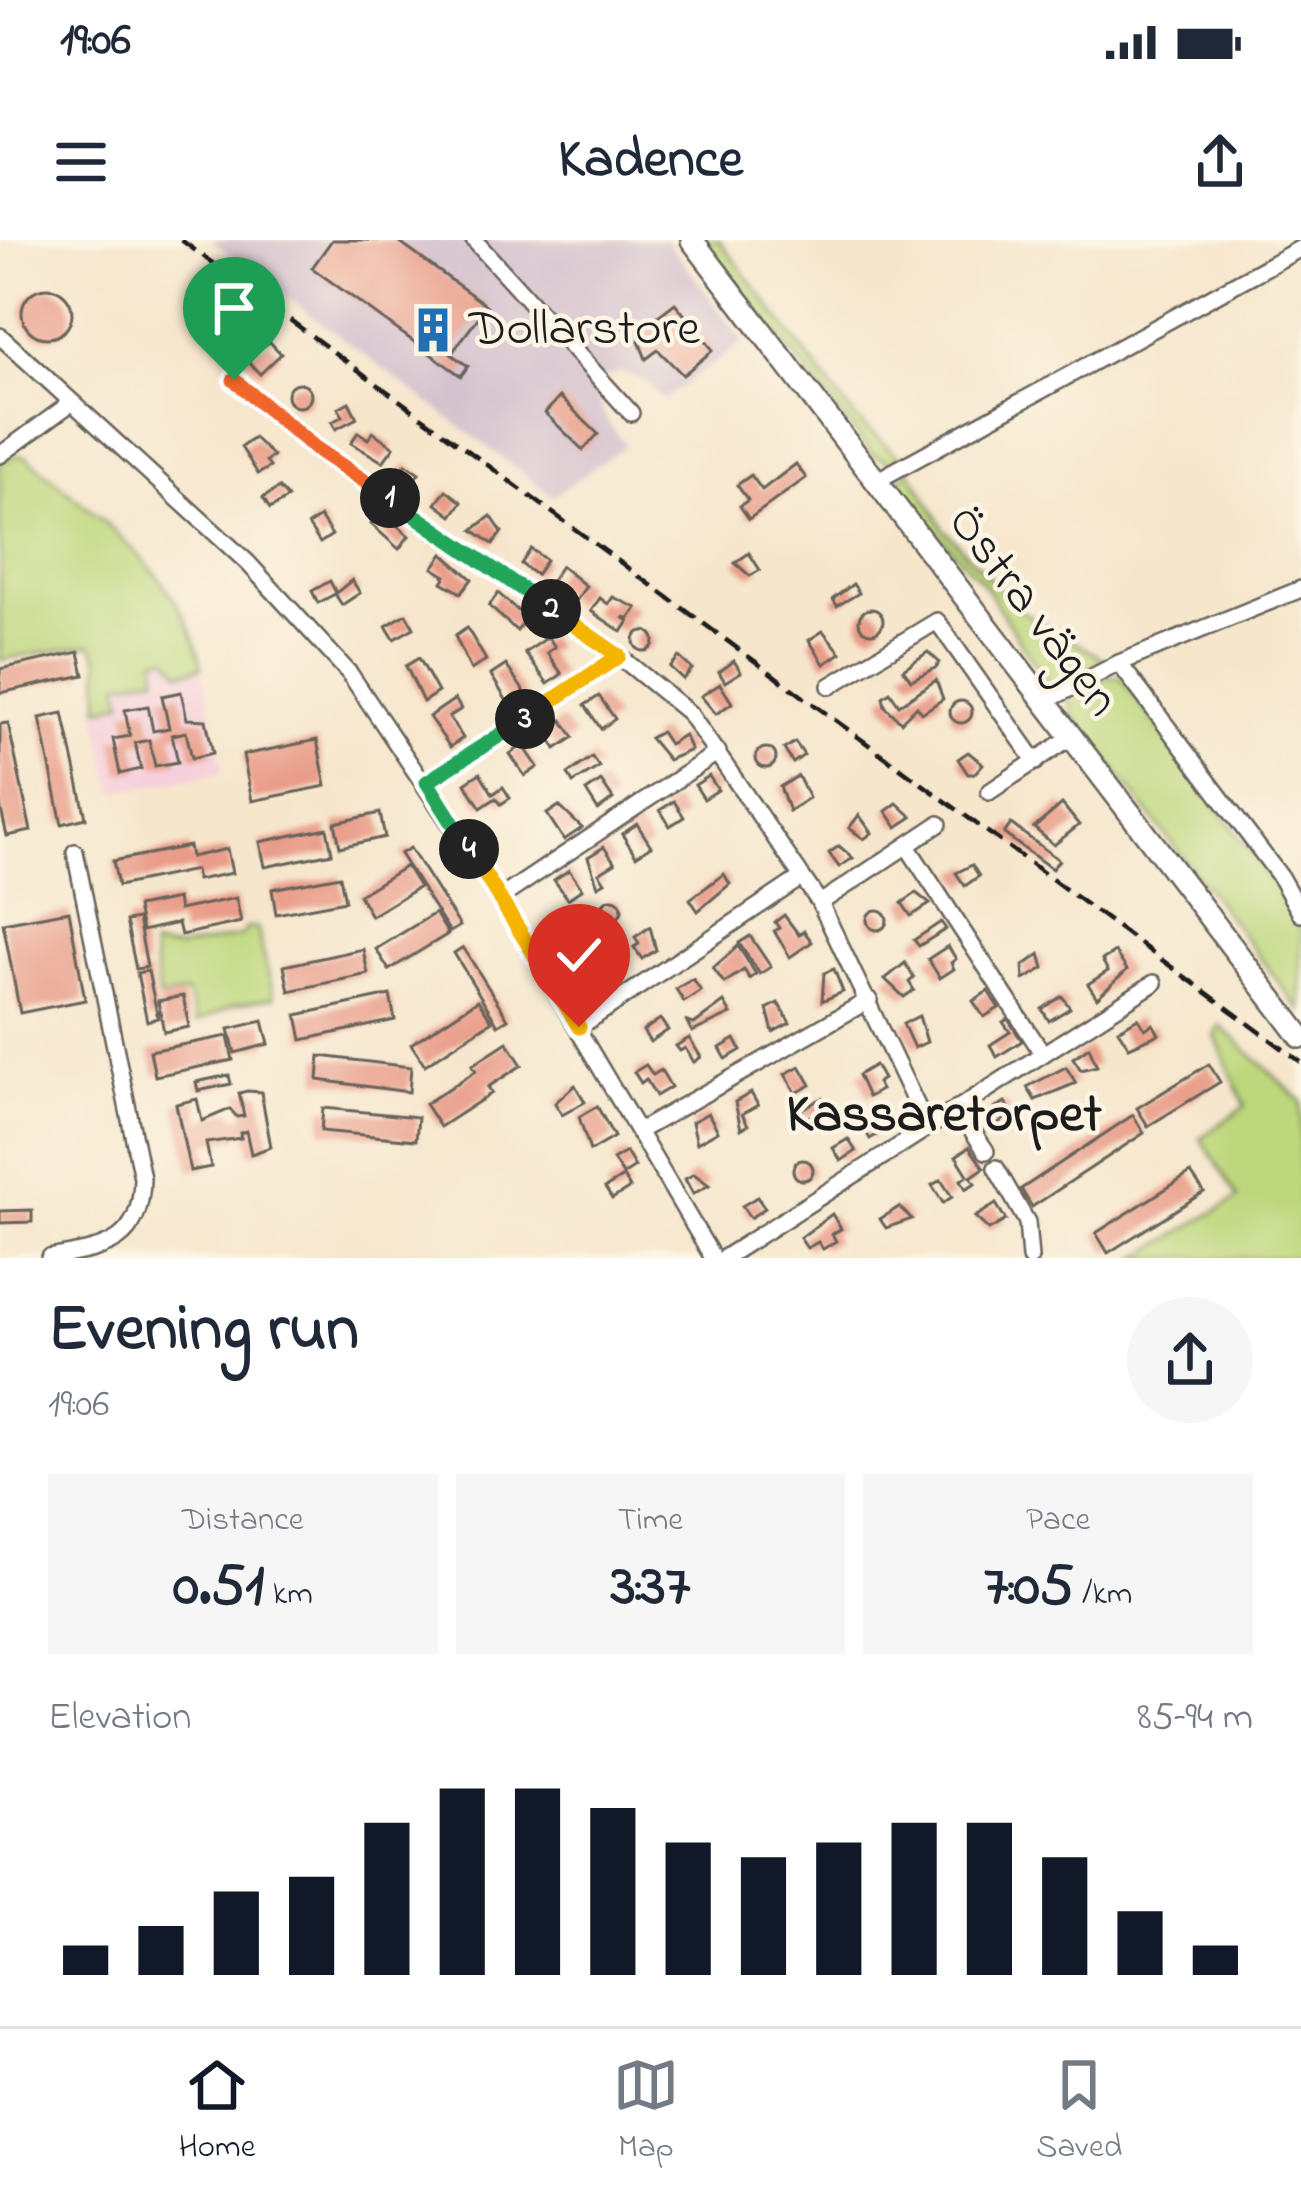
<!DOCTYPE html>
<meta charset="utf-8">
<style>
:root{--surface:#fff;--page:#f6f6f7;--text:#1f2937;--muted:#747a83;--line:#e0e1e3;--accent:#111827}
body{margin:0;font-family:"Indie Flower",sans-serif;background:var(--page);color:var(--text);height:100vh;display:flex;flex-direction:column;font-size:45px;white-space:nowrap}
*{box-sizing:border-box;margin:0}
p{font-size:39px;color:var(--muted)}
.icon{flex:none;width:66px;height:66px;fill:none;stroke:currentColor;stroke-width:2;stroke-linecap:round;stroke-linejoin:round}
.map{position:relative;height:1018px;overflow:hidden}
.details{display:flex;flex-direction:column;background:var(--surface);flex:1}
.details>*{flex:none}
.pin{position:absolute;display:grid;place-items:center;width:102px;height:102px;color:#fff;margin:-123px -51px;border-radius:50% 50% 50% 0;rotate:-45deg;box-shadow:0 0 12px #0007}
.pin .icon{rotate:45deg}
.km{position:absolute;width:60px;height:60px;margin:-30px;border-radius:50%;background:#222;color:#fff;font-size:33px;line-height:60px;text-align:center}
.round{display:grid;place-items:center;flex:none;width:126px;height:126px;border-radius:63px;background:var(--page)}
.headline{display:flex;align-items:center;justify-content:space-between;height:204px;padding:0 48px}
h1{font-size:66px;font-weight:800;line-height:90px}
.stats{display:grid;grid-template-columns:repeat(3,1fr);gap:18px;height:204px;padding:12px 48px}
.stats div{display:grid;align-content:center;border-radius:0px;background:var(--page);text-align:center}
.stats b{font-size:60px;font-weight:800}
.stats small{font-size:33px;font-weight:400}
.stats p{font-size:33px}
.chart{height:336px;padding:24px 48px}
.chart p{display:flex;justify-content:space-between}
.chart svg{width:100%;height:216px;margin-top:12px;stroke:var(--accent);stroke-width:6}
.status{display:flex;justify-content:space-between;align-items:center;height:84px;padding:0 60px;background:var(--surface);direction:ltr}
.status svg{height:33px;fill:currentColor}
header{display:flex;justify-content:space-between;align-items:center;height:156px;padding:0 48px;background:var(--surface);font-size:54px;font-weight:800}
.tab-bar{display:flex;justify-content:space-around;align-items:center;height:168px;border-top:3px solid var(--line);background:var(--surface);font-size:33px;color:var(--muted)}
.tab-bar a{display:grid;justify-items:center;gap:6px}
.tab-bar .active{color:var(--accent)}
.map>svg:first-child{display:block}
</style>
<div class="status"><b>19:06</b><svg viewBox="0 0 49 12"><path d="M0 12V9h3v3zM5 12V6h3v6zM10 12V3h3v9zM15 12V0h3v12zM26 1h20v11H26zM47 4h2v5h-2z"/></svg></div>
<header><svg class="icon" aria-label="menu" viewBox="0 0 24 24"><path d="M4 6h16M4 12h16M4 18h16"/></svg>Kadence<svg class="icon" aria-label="share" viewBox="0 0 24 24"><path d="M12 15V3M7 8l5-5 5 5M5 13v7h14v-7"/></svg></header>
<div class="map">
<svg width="1301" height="1018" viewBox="0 0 1301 1018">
<rect width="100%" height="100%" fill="#fcf5e5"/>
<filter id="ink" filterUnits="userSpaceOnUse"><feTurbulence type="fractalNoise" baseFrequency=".00833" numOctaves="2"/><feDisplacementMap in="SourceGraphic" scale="24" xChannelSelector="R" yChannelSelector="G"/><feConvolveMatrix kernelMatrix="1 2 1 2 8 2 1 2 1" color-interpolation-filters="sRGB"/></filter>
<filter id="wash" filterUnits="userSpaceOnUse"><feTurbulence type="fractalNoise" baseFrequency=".004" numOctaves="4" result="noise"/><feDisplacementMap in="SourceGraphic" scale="48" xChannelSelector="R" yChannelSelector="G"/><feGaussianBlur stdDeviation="2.7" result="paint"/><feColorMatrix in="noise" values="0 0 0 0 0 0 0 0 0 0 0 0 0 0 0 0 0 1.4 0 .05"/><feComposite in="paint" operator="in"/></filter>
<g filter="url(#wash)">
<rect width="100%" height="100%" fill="#f6e6cc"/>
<path fill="#f5cfdb" d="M184,372l11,19 28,141 -109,20 -17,-76 7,-46z"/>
<path fill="#d1bdcc" d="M211,0h455l78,102 -81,58 -18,-19 -25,-9 -28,11 15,38 19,24 -73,51z"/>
<g fill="#bdd77c" stroke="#6c7a4c" stroke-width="3">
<path d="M703,0h16l136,178 48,42 -8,4 -23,-10z"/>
<path d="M17,215l11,2c68,62 156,116 174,210l-21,5 -13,-15 -12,2 1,17 -37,7 3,19 -23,6 -1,-49 -8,-15 -91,16v-198z"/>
<path d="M910,231l34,58 74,80 89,52 -49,24 -12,-3 -61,-96 -85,-94v-14z"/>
<path d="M1106,437h14l168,225 13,29v80l-225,-292 -8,-18 10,-14z"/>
<path d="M248,687l9,1 17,69 -40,8 -38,18 -9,-30 -28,5 -7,-51 26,2 63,-13z"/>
<path d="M1220,785l81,76v157h-164l101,-60 -37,-60 44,-32 -30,-70z"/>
</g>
<g id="blocks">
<g fill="#e99c89">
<path d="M332,0h64l91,66 -36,48 17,12 -7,10 -149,-108z"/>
<circle cx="47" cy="73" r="25"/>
<path d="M675,63l38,47 -30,25 -25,-25 -12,9 -7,-18 5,-14z"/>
<path d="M270,102l11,12 -21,20 -16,-17z"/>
<circle cx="299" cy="155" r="12"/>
<path d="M560,157l38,37 -15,16 -38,-37z"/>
<path d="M349,162l8,16 -21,11 -4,-7 11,-6 -5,-8z"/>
<path d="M358,192l10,7 5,-7 21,15 -11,15 -32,-19z"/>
<path d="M254,198l19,18 -7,5 4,6 -12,7 -17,-27z"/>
<path d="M406,224l13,9 -9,13 -13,-10z"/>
<path d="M796,224l10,14 -57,41 -9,-13 8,-6 -11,-15 14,-10 11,15z"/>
<path d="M279,248l9,10 -18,11 -7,-11z"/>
<path d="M446,250l16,12 -10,14 -16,-12z"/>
<path d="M381,271l28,25 -10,13 -28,-25z"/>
<path d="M491,276l11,16 -9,12 -20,-14z"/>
<path d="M320,277l12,18 -12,8 -12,-18z"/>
<path d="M531,309l15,11 -10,15 -15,-11z"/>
<path d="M749,313l11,17 -10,6 -15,-13z"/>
<path d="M443,314l29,25 -11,14 -19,-11 4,-6 -13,-8z"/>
<path d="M561,326l25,20 -13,19 -22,-24z"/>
<path d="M352,340l8,13 -18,12 -7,-11 -17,9 -6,-12 18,-10 6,12z"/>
<path d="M853,344l6,9 -22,13 -4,-7z"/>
<path d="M498,353l28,25 -9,13 -28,-25z"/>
<path d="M613,357l24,11 -7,10 -7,-1 6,4 -7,11 -31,-21 9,-13 8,6z"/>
<circle cx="871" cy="381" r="12"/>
<path d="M406,374l8,14 -20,11 -8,-13z"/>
<path d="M467,388l19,32 -15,10 -16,-34z"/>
<circle cx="644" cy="401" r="10"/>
<path d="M823,391l18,22 -17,11 -15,-24z"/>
<path d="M548,397l7,10 -8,6 15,21 -14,10 -23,-31z"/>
<path d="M79,412l5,23 -84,18v-24z"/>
<path d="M928,412l11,10 -2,5 -26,13 -8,-11z"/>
<path d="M679,417l13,12 -9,10 -13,-12z"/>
<path d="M419,418l19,34 -15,10 -17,-36z"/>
<path d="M734,421l7,11 -16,10 -6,-10z"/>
<path d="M506,425l21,31 -16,12 -20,-33z"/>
<path d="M936,440l7,19 -21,14 -5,-7 -16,16 -16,-16 -2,-9 7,-5 9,13z"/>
<path d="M720,444l12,19 -16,11 -15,-18z"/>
<path d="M181,452l6,27 19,1 7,33 -21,5 -6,-26 -14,3 6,27 -23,4 -6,-26 -14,3 6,26 -21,5 -7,-35 17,-3 -5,-26 23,-4 5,25 16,-3 -7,-32z"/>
<path d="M599,456l16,23 -14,10 -16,-24z"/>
<path d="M455,459l6,10 -12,8 14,21 -13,9 -21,-30z"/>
<circle cx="961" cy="472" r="11"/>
<path d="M63,473l23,105 -24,6 -22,-106z"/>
<path d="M562,480l12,17 -18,12 -11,-18z"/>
<path d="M8,483l23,108 -24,5 -7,-31v-81z"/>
<path d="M661,492l8,12 15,-9 7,15 -23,10 -18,-22z"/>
<path d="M317,500l9,46 -74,15 -9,-46z"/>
<path d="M795,502l9,13 -11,8 -9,-14z"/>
<path d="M523,505l15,22 -13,9 -15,-22z"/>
<circle cx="766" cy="518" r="10"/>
<path d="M968,512l15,12 -9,10h-6l-10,-15z"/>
<path d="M592,517l7,10 -26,16 -5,-9z"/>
<path d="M480,533l13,21 10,-7 7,11 -9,6 -5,-6 -15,10 -16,-25z"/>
<path d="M709,536l9,14 -14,9 -9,-14z"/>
<path d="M798,536l11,22 -20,13 -9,-24z"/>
<path d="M601,541l12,18 -15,11 -12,-19z"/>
<path d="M674,561l10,16 -14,9 -10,-16z"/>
<path d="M897,563l15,14 -15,10 -11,-16z"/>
<path d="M1062,564l17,21 -25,20 -20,-17z"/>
<path d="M559,566l23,22 -18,12 -17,-26z"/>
<path d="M380,573l5,24 -45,10 -5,-24z"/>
<path d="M859,575l13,18 -8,6 -15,-11z"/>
<path d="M637,584l14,22 -15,10 -14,-22z"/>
<path d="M1011,584l48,36 -7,9 -48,-35z"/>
<path d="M327,588l5,25 -67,14 -5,-25z"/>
<path d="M189,606l2,11 36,-8 5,24 -35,7 -2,-10 -77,16 -5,-25z"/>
<path d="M839,606l14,12 -14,9 -10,-14z"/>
<path d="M604,607l11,16 -16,10 6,9 -7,4 -10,-29z"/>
<path d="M410,608l50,78 -10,6 -50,-78z"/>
<path d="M972,625l7,11 -14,10 -9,-13z"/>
<path d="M406,626l13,21 -48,29 -12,-21z"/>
<path d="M569,630l13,19 -14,10 -14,-19z"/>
<path d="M724,634l6,10 -32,27 -8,-12z"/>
<path d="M340,636l5,25 -69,13 -4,-25z"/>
<path d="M916,653l14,11 -19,12 -9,-13z"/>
<path d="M236,658l5,24 -60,13 -3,-12 -36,8 -5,-24 40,-8 2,11z"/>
<circle cx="612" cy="669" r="10"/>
<circle cx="877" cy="680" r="10"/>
<path d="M69,671l16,89 -65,13 -17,-90z"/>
<path d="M435,673l13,21 -59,36 -13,-21z"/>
<path d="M784,675l15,20 5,-4 8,11 -22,15 -16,-26 5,-3 -4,-6z"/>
<path d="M138,679l9,48 -11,2 -10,-48z"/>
<path d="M941,682l5,7 -27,17 -5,-6z"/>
<path d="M650,687l6,23 -14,9 -8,-12 5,-3 -4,-7z"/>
<path d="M750,696l21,31 -11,7 -21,-31z"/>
<path d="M591,706l29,28 -23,12 -20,-30z"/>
<path d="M738,706l18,28 -6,5 -6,-9 -20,13 -11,-15z"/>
<path d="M948,706l8,13 -5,4 3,6 -14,9 -12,-19z"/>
<path d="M463,707l45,72 -10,6 -44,-72z"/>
<path d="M363,709l5,25 -79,17 -5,-25z"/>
<path d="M1115,712l12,18 -30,28 -9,-14 20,-13 -6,-11z"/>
<path d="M1040,714l4,14 -20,12 -1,-14z"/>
<path d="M905,723l9,15 -5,4 5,8 -10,7 -19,-18z"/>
<path d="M834,729l9,23 -21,9 2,-28z"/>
<path d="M148,731l10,47 -11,3 -10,-48z"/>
<path d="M693,739l8,12 -17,11 -8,-13z"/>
<path d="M988,751l11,17 -15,9 -11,-16z"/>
<path d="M390,755l5,25 -93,20 -5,-25z"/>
<path d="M183,756l6,31 -25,5 -6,-31z"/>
<path d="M1062,756l8,12 -21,13 -7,-12z"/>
<path d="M478,760l14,21 -67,44 -14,-21z"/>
<path d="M724,762l7,12 -39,18 -5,-10 7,2z"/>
<path d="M778,763l12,20 -17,9 -6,-23z"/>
<path d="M919,776l8,26 -13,6 -11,-24z"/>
<path d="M1138,778l7,11 8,-5 6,10 -30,13 -11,-17z"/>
<path d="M660,779l8,11 -18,12 -7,-11z"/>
<path d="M1008,779l14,22 -25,16 -7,-12 20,-13 -7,-10z"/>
<path d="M263,781l6,23 -34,9 -6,-24z"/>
<path d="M228,796l5,24 -78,16 -5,-25z"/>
<path d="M689,798l12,19 -7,5 -9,-14 -5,3 -4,-5z"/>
<path d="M735,799l6,11 -15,9 -6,-11z"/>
<path d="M507,802l15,23 -34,22 4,6 -52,34 -15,-23 51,-33 -4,-6z"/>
<path d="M1089,807l8,19 -16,4 -8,-12z"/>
<path d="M320,816l91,11 -2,25 -91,-12z"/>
<path d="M1209,824l11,18 -72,44 -11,-18z"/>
<path d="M646,825l7,10 8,-5 10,17 -15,9 -10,-17 -5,4 -7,-11z"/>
<path d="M875,825l8,14 -6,4 4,7 -13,7 -10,-22z"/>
<path d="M800,826l11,19 -15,8 -11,-19z"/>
<path d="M1066,827l10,16 -41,17 -8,-13z"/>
<path d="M229,835l2,9 -33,7 -2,-9z"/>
<path d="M575,845l10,17 -23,13 -7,-12z"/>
<path d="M247,851l14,1 10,55 -20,7 -5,-23 -6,2 1,5 -35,5 5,24 -21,4 -14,-67 21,-5 5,22 28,-12 7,8 7,-1 -5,-23z"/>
<path d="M751,853l7,12 -16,9 6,11 -7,4 -6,-27z"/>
<path d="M823,858l7,15 -24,4 -5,-8z"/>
<path d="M1005,862l8,12 -18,11 -7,-12z"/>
<path d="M597,866l17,31 -24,14 -11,-34z"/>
<path d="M323,868l95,9 -2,23 -95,-9z"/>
<path d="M708,873l10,18 -21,12 -5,-21z"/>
<path d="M875,875l9,15 -14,9 -9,-15z"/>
<path d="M1133,875l11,18 -112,74 -11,-18z"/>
<path d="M848,899l8,12 -15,10 -8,-13z"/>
<path d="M969,907l15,21 -13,9 4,6 -9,6 -5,-9 7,-5 -12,-19z"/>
<path d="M626,912l9,15 -12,8 -10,-15z"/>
<circle cx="803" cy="930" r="10"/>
<path d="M1191,933l13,19 -96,61 -12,-20z"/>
<path d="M694,934l15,11 -16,9 -8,-15z"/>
<path d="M623,937l7,11 -18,11 -7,-11z"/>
<path d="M941,940l11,17 -9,6 -11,-18z"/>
<path d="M757,957l8,11 -15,10 -8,-12z"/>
<path d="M996,964l10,16 -17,10 -14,-13z"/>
<path d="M899,967l13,12 -26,9 -6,-9z"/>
<path d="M32,970v12l-32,1v-12z"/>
<path d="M832,974l9,15 -9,5 4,7 -13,8 -5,-7 -11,6 -7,-10z"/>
</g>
</g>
</g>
<g filter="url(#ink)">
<use href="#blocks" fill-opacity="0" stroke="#68635a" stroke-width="3"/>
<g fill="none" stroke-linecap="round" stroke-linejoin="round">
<g stroke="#68635a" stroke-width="20">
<g id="street">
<path d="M474,0l157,173"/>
<path d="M0,96l248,227 102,111 150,224 213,360"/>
<path d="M234,140l81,68 304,208 70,57 131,190 107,224"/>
<path d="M0,215l71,-52"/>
<path d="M876,241l425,-233"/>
<path d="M1119,423l160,212 22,39"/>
<path d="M830,446l107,-65 99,141"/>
<path d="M1044,462l75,-39 182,-74"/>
<path d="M427,542l192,-126"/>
<path d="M989,552l82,-55"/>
<path d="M907,606l136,208"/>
<path d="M500,658l218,-146"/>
<path d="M820,663l119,-79"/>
<path d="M579,787l223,-150"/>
<path d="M957,868l29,43"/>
<path d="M639,891l230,-131"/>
<path d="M996,928l31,54 3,36"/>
<path d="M49,1018c56,-10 92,-13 93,-80l-67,-326"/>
<path d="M724,1018l430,-275"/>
</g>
</g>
<g stroke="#68635a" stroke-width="26">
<path id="secondary" d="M692,0l609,797"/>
</g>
<use href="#street" stroke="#fff" stroke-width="15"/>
<use href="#secondary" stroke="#fff" stroke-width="21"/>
<path stroke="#1c1c1c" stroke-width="4.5" stroke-dasharray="18 9" stroke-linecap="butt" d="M181,0l1120,822"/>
</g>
</g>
<g fill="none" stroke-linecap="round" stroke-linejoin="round" filter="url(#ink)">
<g stroke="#fff" stroke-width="24">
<path id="split-1" d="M234,140l81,68 75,50"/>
</g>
<g stroke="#fff" stroke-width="24">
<path id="split-2" d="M390,258l161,111"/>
</g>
<g stroke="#fff" stroke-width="24">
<path id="split-3" d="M525,479l94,-63 -68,-47"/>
</g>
<g stroke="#fff" stroke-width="24">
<path id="split-4" d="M469,609l-42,-67 98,-63"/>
</g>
<g stroke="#fff" stroke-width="24">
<path id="split-5" d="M469,609l110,178"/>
</g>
<use href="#split-1" stroke="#f0652b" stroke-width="15"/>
<use href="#split-2" stroke="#22a559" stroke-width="15"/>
<use href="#split-3" stroke="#f5b400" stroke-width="15"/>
<use href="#split-4" stroke="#22a559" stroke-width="15"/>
<use href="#split-5" stroke="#f5b400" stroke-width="15"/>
</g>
<defs>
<g id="building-bare" transform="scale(3.6)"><path d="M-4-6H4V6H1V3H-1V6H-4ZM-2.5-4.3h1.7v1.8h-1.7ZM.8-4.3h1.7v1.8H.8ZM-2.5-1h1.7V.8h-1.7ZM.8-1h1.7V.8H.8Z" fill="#1f6fb2" stroke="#fcf5e5" stroke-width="2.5" paint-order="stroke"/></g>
</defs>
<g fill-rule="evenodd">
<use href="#building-bare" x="433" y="90"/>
</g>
<g text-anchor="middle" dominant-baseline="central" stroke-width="9" stroke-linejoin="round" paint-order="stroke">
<g font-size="51" fill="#1c1c1c" stroke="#fcf5e5" text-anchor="start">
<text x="469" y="90">Dollarstore</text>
</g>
<g font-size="51" fill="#1c1c1c" stroke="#fcf5e5">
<text transform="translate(1032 372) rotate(53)">Östra vägen</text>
</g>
<g font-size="54" font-weight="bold" fill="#1c1c1c" stroke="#fcf5e5">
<text x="944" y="877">Kassaretorpet</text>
</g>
</g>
</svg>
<div class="pin" style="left:234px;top:140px;background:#1e9e55"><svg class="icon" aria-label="arrive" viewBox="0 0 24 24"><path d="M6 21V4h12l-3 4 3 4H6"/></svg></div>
<div class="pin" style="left:579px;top:787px;background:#d93025"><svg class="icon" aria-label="check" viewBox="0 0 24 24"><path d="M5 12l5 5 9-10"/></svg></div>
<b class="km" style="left:390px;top:258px">1</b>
<b class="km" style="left:551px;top:369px">2</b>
<b class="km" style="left:525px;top:479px">3</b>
<b class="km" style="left:469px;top:609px">4</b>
</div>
<section class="details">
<div class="headline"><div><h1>Evening run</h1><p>19:06</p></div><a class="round"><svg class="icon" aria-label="share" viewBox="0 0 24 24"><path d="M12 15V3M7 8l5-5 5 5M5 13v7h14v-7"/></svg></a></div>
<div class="stats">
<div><p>Distance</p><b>0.51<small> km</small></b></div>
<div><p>Time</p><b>3:37</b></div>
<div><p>Pace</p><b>7:05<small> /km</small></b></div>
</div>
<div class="chart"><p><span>Elevation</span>85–94 m</p>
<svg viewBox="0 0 160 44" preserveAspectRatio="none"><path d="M5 44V38M15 44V34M25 44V27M35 44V24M45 44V13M55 44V6M65 44V6M75 44V10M85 44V17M95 44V20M105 44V17M115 44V13M125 44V13M135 44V20M145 44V31M155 44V38"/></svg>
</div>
</section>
<nav class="tab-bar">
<a class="active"><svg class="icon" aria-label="home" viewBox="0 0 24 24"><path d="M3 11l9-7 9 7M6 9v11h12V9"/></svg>Home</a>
<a><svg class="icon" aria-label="map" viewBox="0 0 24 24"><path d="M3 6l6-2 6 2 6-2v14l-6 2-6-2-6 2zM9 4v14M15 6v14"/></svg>Map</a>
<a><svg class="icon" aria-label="saved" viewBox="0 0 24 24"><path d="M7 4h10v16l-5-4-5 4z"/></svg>Saved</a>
</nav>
